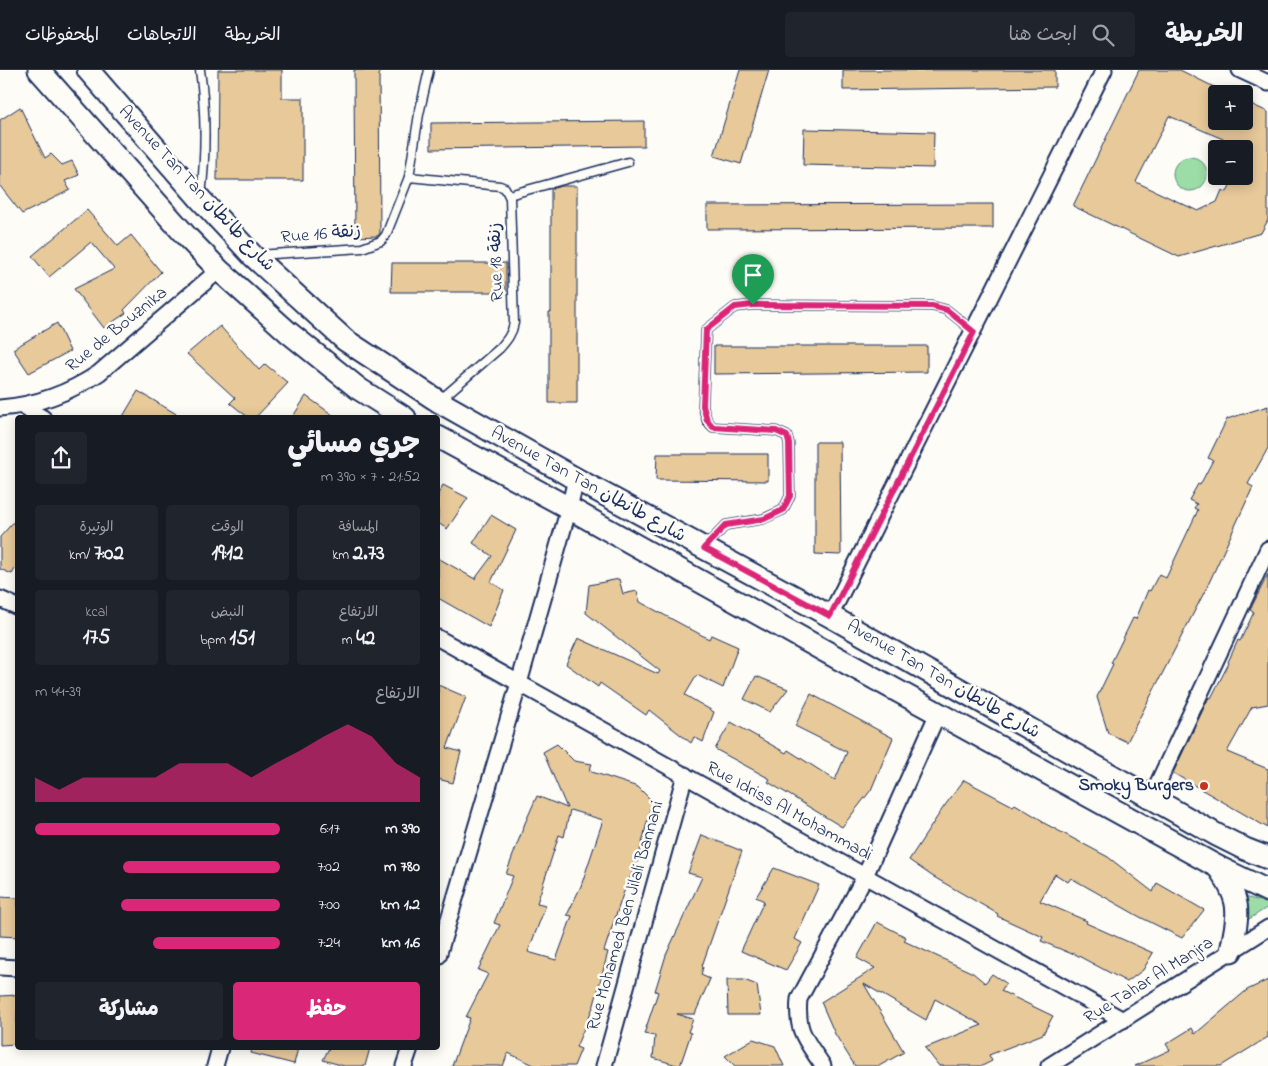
<!DOCTYPE html>
<html lang="ar">
<meta charset="utf-8">
<style>
:root{--surface:#171b24;--page:#20242c;--text:#f1f3f6;--muted:#9ea1a6;--line:#363941;--accent:#db2777}
body{margin:0;font-family:"Indie Flower","Playpen Sans Arabic",sans-serif;background:var(--page);color:var(--text);direction:rtl;height:100vh;display:flex;flex-direction:column;font-size:19px;white-space:nowrap}
*{box-sizing:border-box;margin:0}
p{font-size:16px;color:var(--muted)}
.icon{flex:none;width:28px;height:28px;fill:none;stroke:currentColor;stroke-width:2;stroke-linecap:round;stroke-linejoin:round}
.map{position:relative;flex:1;overflow:hidden;direction:ltr}
.panel{position:absolute;left:15px;top:345px;width:425px;height:635px;display:flex;flex-direction:column;background:var(--surface);border-radius:5px;box-shadow:0 2px 12px #0003;direction:rtl}
.panel>*{flex:none}
.buttons{position:absolute;left:1208px;top:15px;display:grid;gap:10px}
.buttons a{display:grid;place-items:center;width:45px;height:45px;border-radius:5px;background:var(--surface);box-shadow:0 2px 12px #0003;font-size:25px}
.pin{position:absolute;display:grid;place-items:center;width:42px;height:42px;color:#fff;margin:-51px -21px;border-radius:50% 50% 50% 0;rotate:-45deg;box-shadow:0 0 5px #0007}
.pin .icon{rotate:45deg}
.round{display:grid;place-items:center;flex:none;width:52px;height:52px;border-radius:5px;background:var(--page)}
.headline{display:flex;align-items:center;justify-content:space-between;height:85px;padding:0 20px}
h1{font-size:28px;font-weight:800;line-height:38px}
.metrics{display:grid;grid-template-columns:repeat(3,1fr);gap:8px;height:85px;padding:5px 20px}
.metrics div{display:grid;align-content:center;border-radius:5px;background:var(--page);text-align:center}
.metrics b{font-size:21px;font-weight:800}
.metrics small{font-size:14px;font-weight:400}
.metrics p{font-size:14px}
.chart{height:140px;padding:10px 20px}
.chart p{display:flex;justify-content:space-between}
.chart svg{width:100%;height:90px;margin-top:5px;fill:var(--accent);opacity:.7}
.button{display:flex;gap:10px;margin-top:auto;padding:10px 20px}
.button a{flex:1;height:58px;border-radius:5px;background:var(--accent);color:#fff;font-size:20px;font-weight:800;line-height:58px;text-align:center}
.button a+a{background:var(--page);color:var(--text)}
ul{padding:0 20px;list-style:none;font-size:16px}
li{display:grid;grid-template-columns:80px 60px 1fr;align-items:center;height:38px}
li i{height:12px;border-radius:6px;background:var(--accent)}
header{display:flex;align-items:center;gap:30px;box-sizing:border-box;height:70px;padding:0 25px;background:var(--surface);border-bottom:1px solid var(--line)}
header strong{font-size:24px}
nav{display:flex;gap:28px;margin-inline-start:auto;font-size:18px}
.search{width:350px;height:45px;background:var(--page);display:flex;align-items:center;gap:12px;box-sizing:border-box;padding:0 18px;border-radius:5px;color:var(--muted);font-size:19px}
.map>svg:first-child{display:block}
</style>
<header>
<strong>الخريطة</strong>
<div class="search"><svg class="icon" aria-label="search" viewBox="0 0 24 24"><circle cx="10" cy="10" r="6"/><path d="M15 15l6 6"/></svg>ابحث هنا</div>
<nav><a>الخريطة</a><a>الاتجاهات</a><a>المحفوظات</a></nav>
</header>
<div class="map">
<svg width="1268" height="996" viewBox="0 0 1268 996">
<rect width="100%" height="100%" fill="#fdfcf7"/>
<filter id="ink" filterUnits="userSpaceOnUse"><feTurbulence type="fractalNoise" baseFrequency=".02" numOctaves="2"/><feDisplacementMap in="SourceGraphic" scale="10" xChannelSelector="R" yChannelSelector="G"/><feConvolveMatrix kernelMatrix="1 2 1 2 8 2 1 2 1" color-interpolation-filters="sRGB"/></filter>
<g filter="url(#ink)">
<g fill="#9cdca6" stroke="#5c8682">
<circle cx="1190" cy="104" r="17"/>
<path d="M1241,826l27,7v4l-22,14z"/>
</g>
<g fill="#e7c99a" stroke="#1b2f5e" fill-rule="evenodd">
<path d="M218,0h64v28h21v82h-86z"/>
<path d="M354,0h25l1,163 -2,3 -23,1z"/>
<path d="M740,0h29l-28,94 -27,-8z"/>
<path d="M843,0h212v17l-212,3z"/>
<path d="M1139,0h41l48,24h-12v27h28v-20l24,11v108l-7,13 -82,24 -106,-51zM1169,46l75,32v28h-10l-7,16 -5,-2 -5,12 -19,9 -62,-29z"/>
<path d="M20,37l25,51 6,-4 11,11 10,-4 7,14 -14,6 5,9 -48,24 -22,-28v-66z"/>
<path d="M644,51v25l-213,3v-26z"/>
<path d="M804,59l130,3 -1,36 -130,-3z"/>
<path d="M562,116h15v217h-28v-91h2v-123z"/>
<path d="M993,134v24l-286,1v-24z"/>
<path d="M87,140l31,36 13,-11 30,37 -37,38 2,3 -22,15 -30,-39 40,-20 -23,-27 -42,35 -17,-21z"/>
<path d="M392,193h114v29h-115z"/>
<path d="M57,253l13,28 -41,22 -16,-24z"/>
<path d="M220,256l39,44 6,-6 23,19 -33,35h-6l-19,-15 5,-5 -48,-44z"/>
<path d="M714,276h213v26l-213,2z"/>
<path d="M138,321l45,27h-61z"/>
<path d="M306,326l31,22h-45z"/>
<path d="M1268,336v42l-20,36 5,3 -45,98 -81,157 -19,-9 -11,-36 16,-33 -2,-1 22,-45 3,1 12,-29 2,1 9,-17 7,4 32,-68 -4,-2 3,-4 -8,-4 9,-16 2,1 13,-25 -5,-2 19,-39z"/>
<path d="M815,372h25l1,113 -26,-1z"/>
<path d="M657,384h111v27l-112,-1z"/>
<path d="M443,415l25,13 -21,31 -9,-6v-29z"/>
<path d="M491,445l25,15 -25,52 13,8 -15,37 -51,-29v-40l37,21 17,-23 -19,-13z"/>
<path d="M18,447v47l-6,10 -12,-5v-32z"/>
<path d="M1268,504v130l-16,3 -25,45 41,17v59l-95,-55 36,-76 2,1 18,-35 -1,-1 10,-22 2,1 14,-29 -4,-2z"/>
<path d="M619,509l4,15 14,-3 3,11 69,37 2,-4 27,12 -15,41 -26,-13 -12,20 29,17 -11,30 -9,-5 -3,6 -42,-33 -3,5 -46,-32 -2,4 -32,-23 12,-26 80,36 2,-3 -74,-58 3,-28z"/>
<path d="M756,606l32,13 -18,23 -26,-13z"/>
<path d="M438,615l28,12 -19,51 14,4 -8,31 -15,-4z"/>
<path d="M811,624l82,44 -22,52 -29,37 -74,-45 2,-3 -55,-30 16,-27 55,31 2,-3 47,30 12,-28 -52,-26z"/>
<path d="M557,674l17,17 18,3 -3,7 49,16 14,14 -14,59 -15,34 -19,57 4,1 -14,53 -18,42 5,2 -7,17h-38l-28,-13 -5,13h-51l18,-48 -4,-1 22,-43 -10,-4 22,-45 -6,-2 19,-47 -7,-2 19,-51 12,-27 30,12 -24,-56zM570,740l33,10 -22,66 -14,29 5,1 -16,44 -28,-8 18,-47 -9,-2 22,-68 5,2z"/>
<path d="M964,710l49,26 2,-2 28,17 -1,1 66,35 45,35 4,-9 47,27 -22,28 -42,-21 -69,-39 -3,4 -13,-8 -15,27 47,20 -1,2 67,30 -10,17 -16,12 -54,-29 -1,1 -31,-13 2,-4 -46,-21 1,-2 -66,-38 -23,-16 34,-52z"/>
<path d="M702,765l40,16 -40,115 1,1 -2,8 9,4 -15,35h-18l16,5 -5,13 3,1 -11,33 -27,-8 2,-22 -11,-2 14,-42 -3,-1 11,-36 36,-78 -14,-4z"/>
<path d="M774,798l45,17 -24,54 7,4 -16,27 -45,-19 23,-50 -8,-4z"/>
<path d="M0,827l18,1v39l-18,-1z"/>
<path d="M877,852l29,15 -2,4 69,32 12,10 7,-9 14,9 -5,8 52,25 -10,18 -54,21 3,6 -10,5h-43l-14,-18 57,-23 -47,-26 -9,21 -62,-36 40,68 -25,14h-24l-20,-32 -14,-32 54,-34 -18,-10z"/>
<path d="M727,910h17l13,5 4,30h-33z"/>
<path d="M1268,910v57l-47,29h-86l35,-16 -4,-6 26,-16 3,6 52,-44z"/>
<path d="M18,925l-2,49 -16,1v-49z"/>
<path d="M753,969l22,7 9,20h-49l-10,-10z"/>
<path d="M252,978h46l-4,16 -43,-11z"/>
<path d="M329,978h41l-5,18h-21l-21,-6z"/>
</g>
<g fill="none" stroke-linecap="round" stroke-linejoin="round">
<g stroke="#1b2f5e" stroke-width="11">
<g id="lane">
<path d="M200,0c6,42 6,83 1,126"/>
<path d="M409,107l91,9 5,2 5,10 4,125c-2,11 -7,17 -14,25l-60,52"/>
<path d="M509,125l119,-33"/>
<path d="M258,185l104,-7 19,-7 5,-6 23,-58 10,-63 10,-44"/>
<path d="M705,477l21,-22 37,-6 20,-9 7,-14 -1,-53 -2,-7 -11,-5 -63,-4 -6,-6 -4,-15 3,-76 29,-23 18,-2 179,1 15,4 26,21"/>
</g>
</g>
<g stroke="#1b2f5e" stroke-width="19">
<g id="street">
<path d="M1240,0l28,13"/>
<path d="M22,336l21,12"/>
<path d="M0,338c37,-3 68,-14 99,-35l120,-103"/>
<path d="M0,529l18,8"/>
<path d="M830,546l274,-546"/>
<path d="M438,568l685,382"/>
<path d="M1151,728l117,-249"/>
<path d="M438,886l81,-273 50,-175 7,-29"/>
<path d="M0,897l18,1"/>
<path d="M215,996l5,-18"/>
<path d="M404,996l6,-18"/>
<path d="M604,996l81,-291"/>
<path d="M823,996c-17,-26 -27,-34 -24,-67l66,-123 73,-163"/>
<path d="M1049,996l219,-138"/>
</g>
</g>
<g stroke="#1b2f5e" stroke-width="25">
<g id="secondary">
<path d="M39,0l148,167 32,33 69,62 71,57 46,29"/>
<path d="M88,0l113,130 52,56 92,84 93,61 138,78 254,137 387,219 28,14 23,9"/>
<path d="M438,367l131,71 254,142 395,217 50,24"/>
<path d="M1218,797c24,35 21,44 13,84"/>
</g>
</g>
<use href="#lane" stroke="#fdfcf7" stroke-width="8"/>
<use href="#street" stroke="#fdfcf7" stroke-width="15"/>
<use href="#secondary" stroke="#fdfcf7" stroke-width="21"/>
</g>
</g>
<g fill="none" stroke-linecap="round" stroke-linejoin="round" filter="url(#ink)">
<g stroke="#fff" stroke-width="10">
<path id="route" d="M753,235l179,1 15,4 27,22 -144,284 -126,-68 22,-23 38,-6 19,-9 7,-14 -1,-53 -2,-7 -11,-5 -63,-4 -6,-7 -4,-14 3,-76 29,-23z"/>
</g>
<use href="#route" stroke="#db2777" stroke-width="6"/>
</g>
<circle fill="#c8321e" stroke="#fdfcf7" stroke-width="2" cx="1204" cy="716" r="5"/>
<g text-anchor="middle" dominant-baseline="central" stroke-width="5" stroke-linejoin="round" paint-order="stroke">
<g font-size="18" fill="#1b2f5e" stroke="#fdfcf7">
<text transform="translate(196 119) rotate(47)">Avenue Tan Tan شارع طانطان</text>
<text transform="translate(321 165) rotate(-5)">Rue 16 زنقة</text>
<text transform="translate(497 192) rotate(-92)">Rue 18 زنقة</text>
<text transform="translate(117 260) rotate(-39)">Rue de Bouznika</text>
<text transform="translate(588 415) rotate(29)">Avenue Tan Tan شارع طانطان</text>
<text transform="translate(943 610) rotate(30)">Avenue Tan Tan شارع طانطان</text>
<text transform="translate(789 742) rotate(29)">Rue Idriss Al Mohammadi</text>
<text transform="translate(626 846) rotate(-74)">Rue Mohamed Ben Jilali Bannani</text>
<text transform="translate(1149 911) rotate(-32)">Rue Tahar Al Manjra</text>
</g>
<g font-size="18" font-weight="bold" fill="#1b2f5e" stroke="#fdfcf7" text-anchor="end">
<text x="1194" y="716">Smoky Burgers</text>
</g>
</g>
</svg>
<div class="buttons">
<a>+</a>
<a>−</a>
</div>
<div class="pin" style="left:753px;top:235px;background:#1e9e55"><svg class="icon" aria-label="arrive" viewBox="0 0 24 24"><path d="M6 21V4h12l-3 4 3 4H6"/></svg></div>
<section class="panel">
<div class="headline"><div><h1>جري مسائي</h1><p>21:52 · 7 × 390 m</p></div><a class="round"><svg class="icon" aria-label="share" viewBox="0 0 24 24"><path d="M12 15V3M7 8l5-5 5 5M5 13v7h14v-7"/></svg></a></div>
<div class="metrics">
<div><p>المسافة</p><b>2.73<small> km</small></b></div>
<div><p>الوقت</p><b>19:12</b></div>
<div><p>الوتيرة</p><b>7:02<small> /km</small></b></div>
</div>
<div class="metrics">
<div><p>الارتفاع</p><b>42<small> m</small></b></div>
<div><p>النبض</p><b>151<small> bpm</small></b></div>
<div><p>kcal</p><b>175</b></div>
</div>
<div class="chart"><p><span>الارتفاع</span>39–44 m</p>
<svg viewBox="0 0 160 44" preserveAspectRatio="none"><path d="M0 44V32L10 38L20 32L30 32L40 32L50 32L60 25L70 25L80 25L90 32L100 25L110 19L120 12L130 6L140 12L150 25L160 32V44z"/></svg>
</div>
<ul>
<li><b>390 m</b>6:17<i style="width:100%"></i></li>
<li><b>780 m</b>7:02<i style="width:64%"></i></li>
<li><b>1.2 km</b>7:00<i style="width:65%"></i></li>
<li><b>1.6 km</b>7:24<i style="width:52%"></i></li>
</ul>
<div class="button"><a>حفظ</a><a>مشاركة</a></div>
</section>
</div>
